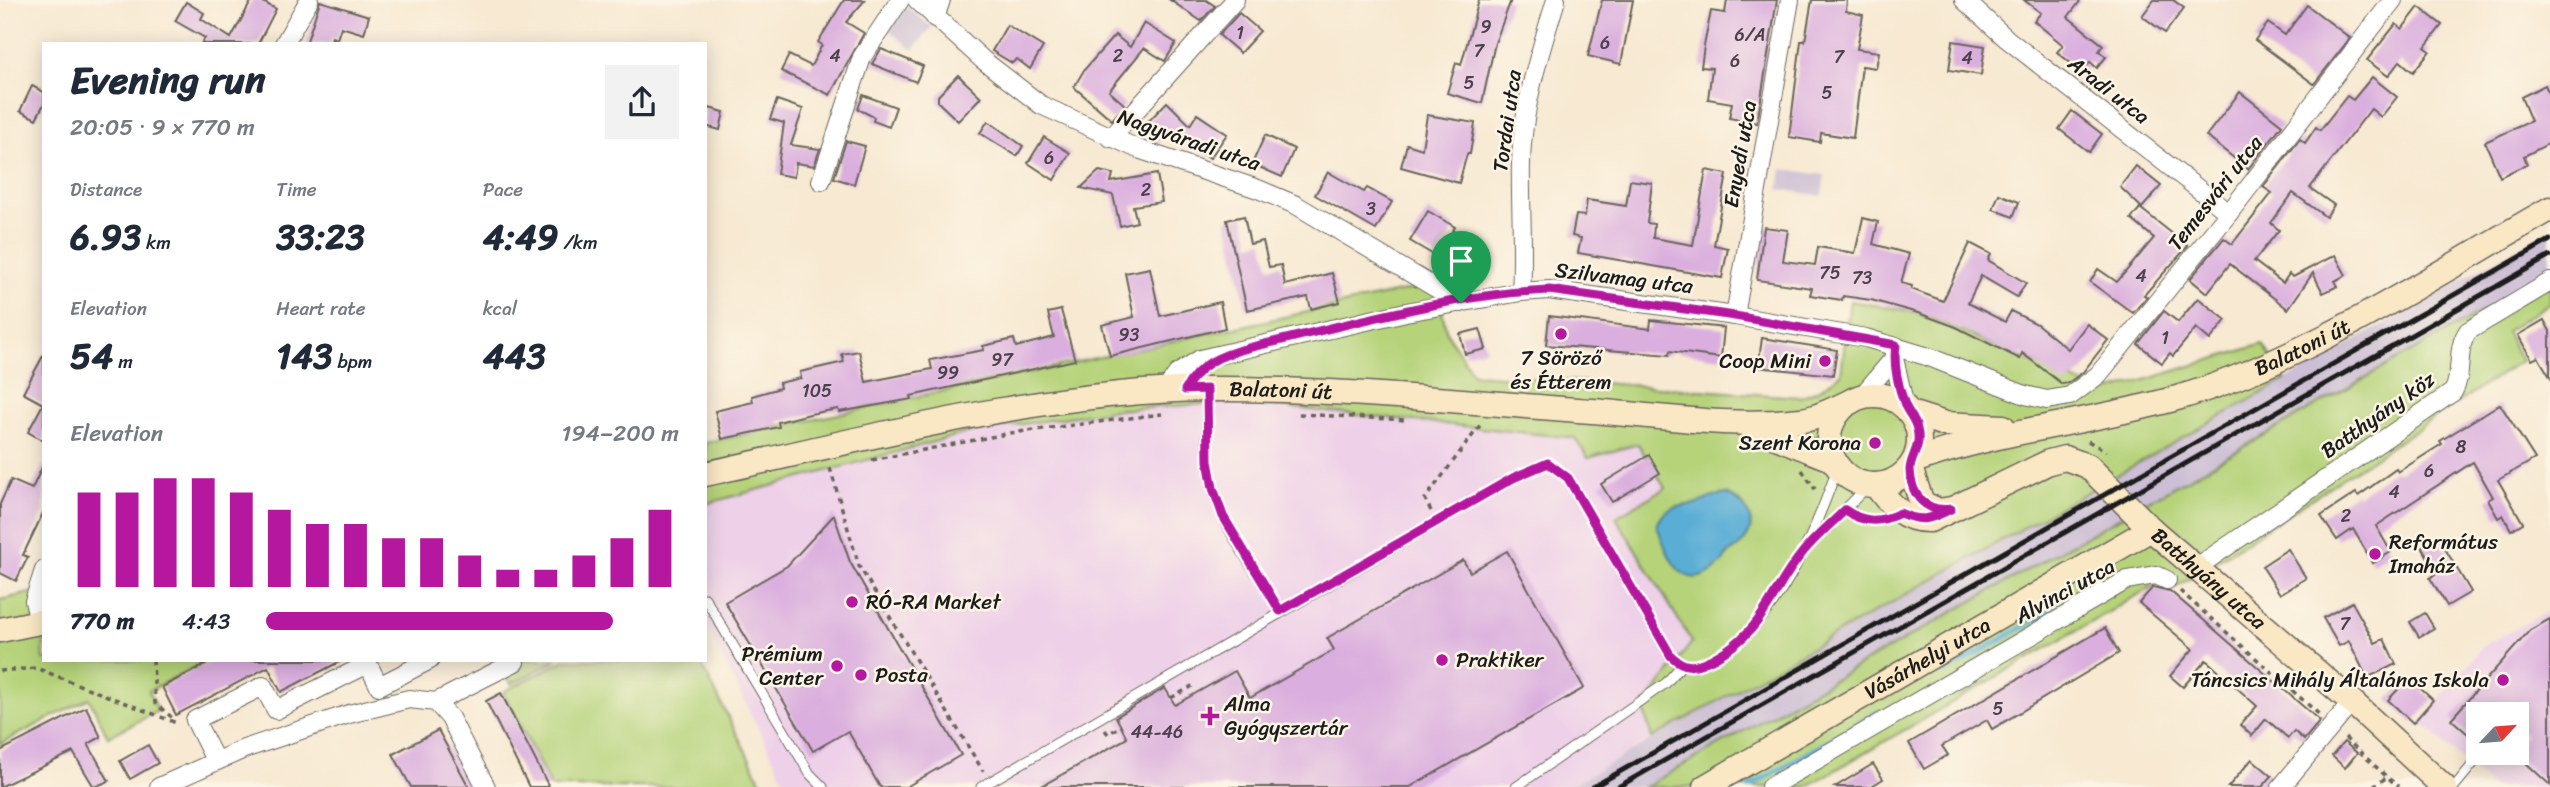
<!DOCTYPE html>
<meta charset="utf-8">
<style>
:root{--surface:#fff;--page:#f2f2f3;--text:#1f2937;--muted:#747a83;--accent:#b5179e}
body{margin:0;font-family:Sriracha,sans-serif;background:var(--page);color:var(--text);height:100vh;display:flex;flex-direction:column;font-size:26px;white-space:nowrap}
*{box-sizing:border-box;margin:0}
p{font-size:23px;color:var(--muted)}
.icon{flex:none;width:38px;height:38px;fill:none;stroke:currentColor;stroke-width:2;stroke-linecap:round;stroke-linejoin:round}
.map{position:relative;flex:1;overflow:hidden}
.details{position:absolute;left:42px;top:42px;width:665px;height:620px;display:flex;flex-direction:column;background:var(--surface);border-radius:0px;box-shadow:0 4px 18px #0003}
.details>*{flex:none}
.needle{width:46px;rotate:64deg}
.fabs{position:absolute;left:2466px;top:702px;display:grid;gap:14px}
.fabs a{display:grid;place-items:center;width:63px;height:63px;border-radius:0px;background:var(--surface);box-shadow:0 4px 18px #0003;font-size:35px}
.pin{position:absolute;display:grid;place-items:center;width:60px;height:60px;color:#fff;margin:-72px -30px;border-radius:50% 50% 50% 0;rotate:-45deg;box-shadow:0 0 7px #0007}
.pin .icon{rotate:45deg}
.round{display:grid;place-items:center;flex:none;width:74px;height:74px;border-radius:0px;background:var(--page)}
.overview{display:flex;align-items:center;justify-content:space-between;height:119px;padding:0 28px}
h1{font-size:38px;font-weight:800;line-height:52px}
.metrics{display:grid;grid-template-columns:repeat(3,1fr);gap:10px;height:119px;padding:7px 28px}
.metrics div{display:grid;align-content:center}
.metrics b{font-size:35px;font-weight:800}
.metrics small{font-size:19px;font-weight:400}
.metrics p{font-size:19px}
.chart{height:196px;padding:14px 28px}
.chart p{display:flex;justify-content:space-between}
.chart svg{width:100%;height:126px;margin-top:7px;stroke:var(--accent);stroke-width:6}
ul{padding:0 28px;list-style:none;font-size:23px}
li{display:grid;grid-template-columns:112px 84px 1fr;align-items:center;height:52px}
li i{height:18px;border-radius:9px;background:var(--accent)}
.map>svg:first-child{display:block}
</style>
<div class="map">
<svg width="2550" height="787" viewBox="0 0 2550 787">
<rect width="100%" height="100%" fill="#fcf5e5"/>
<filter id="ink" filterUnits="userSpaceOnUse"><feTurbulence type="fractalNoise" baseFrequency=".0143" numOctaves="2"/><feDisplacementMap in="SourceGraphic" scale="14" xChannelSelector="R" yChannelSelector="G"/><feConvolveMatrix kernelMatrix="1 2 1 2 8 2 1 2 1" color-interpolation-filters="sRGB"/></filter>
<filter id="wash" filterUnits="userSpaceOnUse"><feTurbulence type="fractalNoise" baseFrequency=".00686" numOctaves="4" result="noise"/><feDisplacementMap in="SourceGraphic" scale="28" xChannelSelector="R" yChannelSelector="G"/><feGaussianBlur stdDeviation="1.57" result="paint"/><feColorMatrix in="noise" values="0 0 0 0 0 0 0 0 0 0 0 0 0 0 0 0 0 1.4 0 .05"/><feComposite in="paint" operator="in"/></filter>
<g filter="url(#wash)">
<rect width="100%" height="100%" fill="#f7e9d2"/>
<g fill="#eed0e8" fill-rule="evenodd">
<path d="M1235,402l341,36 12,20 50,-14 28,44 -50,29 76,125 -49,64 9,32 -84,49h-780l-83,-163v-120l265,-72 144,-22z"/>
<path d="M2550,610v177h-58l-71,-65 62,-76zM2478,714h38v38h-38z"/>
</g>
<g fill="#ccbed4">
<path d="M907,7l25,20 -19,23 -24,-20z"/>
<path d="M1782,169l43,6 -3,21 -43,-7z"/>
<path d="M2550,230v43l-905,514h-77z"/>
</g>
<g fill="#b6d37a" stroke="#69784b" stroke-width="2">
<path d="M2550,273v30l-44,28 15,30 -352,231 -12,-8 -351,203h-161z"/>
<path d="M1436,284l11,49 26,41 327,23 20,-8 21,-15 9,-73 66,11 187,81 160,-49 22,36 -633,358 -9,-31 49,-65 -76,-125 49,-29 -27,-44 -50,14 -13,-20 -340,-36 -121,8 -144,22 -265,72v-61z"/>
<path d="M44,590v70h164l-59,31 9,20 -50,26 -19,-39 -89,46v-144z"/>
<path d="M498,660h59l-46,24z"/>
<path d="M565,660h134l65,127h-213l-48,-95z"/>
</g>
<path fill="#5aaed6" stroke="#3b6579" stroke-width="2" d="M1726,494c20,7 33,29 18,47 -5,7 -11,9 -17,14 -2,2 -3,6 -6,9 -38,36 -54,-8 -64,-39 8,-19 19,-18 37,-21 10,-2 16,-8 32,-10z"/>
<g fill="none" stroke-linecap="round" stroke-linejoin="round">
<g stroke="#5aaed6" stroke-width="5">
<path d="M1943,673l141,-81"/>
<path d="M1749,787l129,-75"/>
</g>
</g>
<g id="blocks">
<g fill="#daaede">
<path d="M252,0h7l17,9 -18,35h-57l4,-6 -30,-17 11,-19 18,11 -3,6 30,19z"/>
<path d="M844,0h21l-19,22 18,11 -34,62 -49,-24 8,-16 22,11 11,-21 -4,-3z"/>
<path d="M1170,0h36l9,6 -14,15z"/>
<path d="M1479,0h32l-16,43 -13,60 -35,-10 9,-30 5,2z"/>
<path d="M1602,0h31l-12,64 -33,-8z"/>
<path d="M1727,0h50l-20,123 -28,-5 3,-15 -24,-4 4,-31 -11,-1 3,-21 7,-35 14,2z"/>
<path d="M1812,0h35l-1,11 17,4 -6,34 22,3 -3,16 -14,-2 -9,72 -32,-5 -1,9 -31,-5 12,-96h4z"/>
<path d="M2024,0h57l-13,17 35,28 -4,6 7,6 -9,11 -7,-6 -8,10 -25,-20 6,-7 -29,-24 7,-8z"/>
<path d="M2154,0h19l11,8 -19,25 -23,-17z"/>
<path d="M320,1l49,15 -5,18 -23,-7 -4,12 -5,-2 -2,7h-24z"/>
<path d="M2307,5l43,33 -36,46 -59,-44 13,-17 17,12z"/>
<path d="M2419,7l23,18 -17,22 5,4 -17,21 -13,-11 -12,15 -21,-16 29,-36 6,5z"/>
<path d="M1239,13l21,18 -20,22 -21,-18z"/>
<path d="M1144,23l32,20 -11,18 -21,-13 -35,43 16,14 -13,15 -38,-33 10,-17 31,-35 15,12z"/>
<path d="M1007,25l36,22 -13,22 -13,-10 -5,4 -20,-12z"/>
<path d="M1953,41l32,5 -4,29 -32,-5z"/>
<path d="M881,49l42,17 -7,16 -44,-18z"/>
<path d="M958,75l23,22 -23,24 -20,-19v-6z"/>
<path d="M2372,77l25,20 -16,20 -10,-8 -61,79 24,17 -8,12 -33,-24 -22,30 8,7 -25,31 29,22 6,-9 4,3 42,-22 11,20 -11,6 3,5 -15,7 -10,-20 -25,36 -58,-45 -23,29 -17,-14 34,-41 8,6 40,-51 -9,-6 37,-48 5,4 11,-16 4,3 27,-34 6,4z"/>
<path d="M2545,85l5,10v48l-26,13 3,8 -27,13 -15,-35 46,-21 -10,-24z"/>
<path d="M32,86l12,6v12l-8,15 -16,-8z"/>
<path d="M2240,92l42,33 -34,44 -42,-33z"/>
<path d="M863,95l33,12 -7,20 -16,-6 1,-4 -16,-8z"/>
<path d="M777,100l26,9 -12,36 29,4 -6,17 -18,-3 -2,14 -17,-3 7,-51 -14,-4z"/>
<path d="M1167,102l23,23 7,-11 30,20 -17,24 -40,-27 -13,12 -16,-14z"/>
<path d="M705,107l19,5 -4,18 -15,-4z"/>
<path d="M2072,111l30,23 -13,18 -30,-23z"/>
<path d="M1427,115l48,8 -5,31h-3l-8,29 -58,-16 6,-23 15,5z"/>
<path d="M988,121l35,25 -6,10 -37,-23z"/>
<path d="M1265,135l29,14 -12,28 -30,-13z"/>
<path d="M1044,137l26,16 -16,27 -26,-17z"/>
<path d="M846,141l19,5 -11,38 -20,-6z"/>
<path d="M2136,166l25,20 -19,22 -22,-21z"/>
<path d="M1706,170l21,4 -13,71 14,3 -6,30 -144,-25 3,-15 -9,-2 4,-21 9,1 2,-16 39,6 4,-26 22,3 -5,40 7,1 -1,14 40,7z"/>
<path d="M1099,171l14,3 -2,8 46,-8 5,28 -29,4 4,16 -17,4 -7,-31 -32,-7z"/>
<path d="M1328,172l36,20 3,-4 25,14 -16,28 -61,-35z"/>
<path d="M1999,194l20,8 -6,15 -20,-8z"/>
<path d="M2140,208l48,38 -44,49 3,2 -14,16 -43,-31 8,-13 19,13 37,-44 -23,-19z"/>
<path d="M1428,211l27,16 -18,30 -27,-16z"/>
<path d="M1244,216l6,28 13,-3 6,26 12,-2 4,20 47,-12 8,29 -29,7 -3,-12 -61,13 -20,-90z"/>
<path d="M1863,218l15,4 -5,22 36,10 -8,29 11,3 -1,3 32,12 27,-58 21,11 -3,6 38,23 -9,14 -36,-21 -13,27 37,19 6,-11 26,13 31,25 19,-25 21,16 -25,32 -15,11 -6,1 -40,-31 -2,6 -64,-32 -38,-14 -47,-13 -28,-4 -1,4 -32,-5 2,-7 -55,-8 7,-53 24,3 -5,31 32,4 3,-18 37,6z"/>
<path d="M1150,268l10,48 60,-14 5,26 -115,28 -8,-31 32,-8 -9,-44z"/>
<path d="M2198,298l28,22 -16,20 -14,-12 -23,28 -3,-3 -8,10 -24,-19 26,-33 14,11z"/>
<path d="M1061,310l14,50 -164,36 1,3 -73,13 -1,-3 -28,5 -32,8 1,5 -57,12 -7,-28 38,-9 -1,-6 28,-8 -1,-5 22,-5 -1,-6 44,-10 -2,-8 17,-3 7,31 66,-13 -2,-9 54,-10 -1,-4 31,-7 2,8 38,-10 -6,-24z"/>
<path d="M1549,316l101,13 1,-9 73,8 -3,30 -51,-7 -1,4 -123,-10z"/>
<path d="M2544,320l6,11v46l-12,-20 -6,3 -14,-25z"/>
<path d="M1480,329l6,20 -21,5 -5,-20z"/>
<path d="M1762,338l75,12 -4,25 -75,-8z"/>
<path d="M44,354v87l-16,-9 15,-28 -20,-11z"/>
<path d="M2500,404l35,55 -37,21 25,43 -12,7 -8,-15 -5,3 -10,-18 5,-3 -20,-35 -97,64 15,26 -18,11 -20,-34 -16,11 -16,-24 35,-23 2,3 38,-27 2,3 44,-28 -2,-3z"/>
<path d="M1649,455l11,18 -48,29 -11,-18z"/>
<path d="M44,463v48l-21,44 5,2 -12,24 -16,-8v-69l11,-24 21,9z"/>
<path d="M834,515l16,47 111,193 -55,32h-26l-32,-56 -35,20 -88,-149 62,-36z"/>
<path d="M2438,537l33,55 -24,14 -17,-28 7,-5 -15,-26z"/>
<path d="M2288,549l18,29 -26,16 -18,-28z"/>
<path d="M1507,551l77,137 -174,99h-370l87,-49 -11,-21 49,-29 10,17 60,-34 15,27 84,-48 -7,-12 136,-78 7,12z"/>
<path d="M2153,587l17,4 150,130 -16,19 -10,-9 -6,7 -22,-19 -14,17 -12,-11 17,-19 -51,-46 -23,27 -13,-11 23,-27 -54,-46z"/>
<path d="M2352,602l23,41 9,-4 12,25 -29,14 -18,-37 -10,5 -16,-28z"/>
<path d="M2425,613l9,15 -15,9 -9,-15z"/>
<path d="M2550,619v166l-36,-33 13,-17 -11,-9v-12h-38v29l-27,-24 79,-89z"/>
<path d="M2105,628l14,25 -127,76 -5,-9 -45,26 6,9 -24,14 -15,-26z"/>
<path d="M214,660h129l-62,32 -13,-25 -92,48 -14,-28z"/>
<path d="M2409,678l24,22 -20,23 -25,-23z"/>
<path d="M501,693l48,94h-20l-43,-86z"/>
<path d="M86,707l15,30 -13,7 21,37 -15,6 -21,-35 -73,35v-36z"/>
<path d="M438,730l31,57h-58l-18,-33z"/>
<path d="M2344,742l13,11 -12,15 -13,-12z"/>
<path d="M148,745l10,18 -28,16 -10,-18z"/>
<path d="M2252,759l20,17 -10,11h-34z"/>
<path d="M1873,764l10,15 -13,8h-35z"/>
</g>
</g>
</g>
<g filter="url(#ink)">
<use href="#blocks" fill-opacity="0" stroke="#69645c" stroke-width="2"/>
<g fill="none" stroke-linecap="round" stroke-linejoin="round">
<g stroke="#69645c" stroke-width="11">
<g id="lane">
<path d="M1207,391c0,32 -3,66 6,97 11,44 44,84 67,123"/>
<path d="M1806,549l63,-64"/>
<path d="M2089,568l14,25"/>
<path d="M705,598l105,176 13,13"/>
<path d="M981,787l532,-309 35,-15 20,15 102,178c16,14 26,12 44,2 64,-34 101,-126 124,-192"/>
<path d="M1516,787l150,-104 15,-17"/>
<path d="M2454,787l29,-35"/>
</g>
</g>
<g stroke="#69645c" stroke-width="20">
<g id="street">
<path d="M917,0l66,60 58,45 97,44 120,40 38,16 165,98"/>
<path d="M1964,0l43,39 222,174"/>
<path d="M935,18l6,-18"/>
<path d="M284,44l25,-44"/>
<path d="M1111,138l124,-138"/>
<path d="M821,181l41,-124 38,-57"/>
<path d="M1521,292c3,-43 -1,-86 0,-129 1,-56 19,-111 35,-163"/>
<path d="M1735,316l55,-316"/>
<path d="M1896,346l-2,12 11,49"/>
<path d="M1164,392l13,-18 23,-15 206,-47 115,-20 28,-2 186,26 131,22 63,19 96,38 22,5 23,-4 28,-21 131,-162 164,-213"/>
<path d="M1861,397l33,-39"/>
<path d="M2197,567l256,-175c11,-19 2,-43 15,-61l82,-49"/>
<path d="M39,622l-5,-21 10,-31"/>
<path d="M436,702l79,-40 -1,-2"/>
<path d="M215,760l-20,-40 68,-34 13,24 92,-46 11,22 51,-26"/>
<path d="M159,787l85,-38 105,-35 60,-15 27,3 14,16 36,69"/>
<path d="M1770,787l357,-207 29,-5 11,5"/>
<path d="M2281,787l71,-85"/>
</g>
</g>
<g stroke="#69645c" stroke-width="27">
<g id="secondary">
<circle cx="1874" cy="440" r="45"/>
<path d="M1910,413l35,11 58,3"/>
<path d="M1751,427l83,33"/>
<path id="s1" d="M1914,461c85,-31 176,-38 263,-63 126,-36 258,-124 373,-189"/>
<path d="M1910,468l12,35 17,8 12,-2"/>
<path id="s2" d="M705,474c165,-36 334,-83 504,-85 127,-1 256,13 383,22 68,5 140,17 209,9 16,-1 34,-12 49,-18"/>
<path id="s3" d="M1876,485c14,20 28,36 54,35l119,-58 16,-4 23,8 63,63 201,173 92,85"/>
<path d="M0,630l44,-9"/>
<path id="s4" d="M1705,787l446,-258"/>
</g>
</g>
<g stroke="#69645c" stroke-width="3.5" stroke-dasharray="5 5" stroke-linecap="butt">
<path d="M1299,414l107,6"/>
<path d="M2088,441l18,10"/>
<path d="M872,460l139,-27 151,-19"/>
<path d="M830,468l29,98 124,205"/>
<path d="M1802,470l13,19"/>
<path d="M1431,511l-6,-12 56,-75"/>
<path d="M1856,518l23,3"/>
<path d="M2180,591l141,125"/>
<path d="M153,660l2,43 20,17"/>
<path d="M0,671l36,-3 143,56"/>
<path d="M1171,698l20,-11 -2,-5"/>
<path d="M1105,730l3,4 13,-8"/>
<path d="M2345,738l42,39"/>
<path d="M2373,787l14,-10 12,10"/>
</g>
<use href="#lane" stroke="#fff" stroke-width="9"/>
<use href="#street" stroke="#fff" stroke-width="18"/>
<use href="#secondary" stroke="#fae7c3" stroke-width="24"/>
<g stroke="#1c1c1c" stroke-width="5">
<path d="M1593,787l957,-547"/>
<path d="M1618,787l932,-531"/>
</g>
</g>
</g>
<g fill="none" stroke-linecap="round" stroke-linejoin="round" filter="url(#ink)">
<g stroke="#fff" stroke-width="14">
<path id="route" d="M1549,290l186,26 161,29c-3,18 2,42 9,60 3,8 10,14 12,24 5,18 -7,28 -7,41 1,26 16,43 41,39 -20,10 -29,14 -51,4 -20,10 -37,10 -55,-3 -14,14 -30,27 -42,42 -34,41 -37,78 -89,106 -18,9 -28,12 -43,-2l-103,-178 -20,-15 -35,15 -233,133 -57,-95 -10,-28 -5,-27 -1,-72 -22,1c14,-26 35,-35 63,-42 96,-22 204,-54 301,-58z"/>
</g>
<use href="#route" stroke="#b5179e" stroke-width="9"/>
</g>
<g fill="#b5179e" stroke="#fcf5e5" stroke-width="2.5">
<circle cx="1561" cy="334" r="7"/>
<circle cx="1825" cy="361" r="7"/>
<circle cx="1875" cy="443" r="7"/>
<circle cx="2375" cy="554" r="7"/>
<circle cx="852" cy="602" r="7"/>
<circle cx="1442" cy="660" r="7"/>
<circle cx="837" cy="666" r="7"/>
<circle cx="861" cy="675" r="7"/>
<circle cx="2503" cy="680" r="7"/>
<path d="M1206.5 705.5h7v7h7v7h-7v7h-7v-7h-7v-7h7z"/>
</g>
<g text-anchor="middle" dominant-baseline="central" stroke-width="5" stroke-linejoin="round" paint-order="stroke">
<g font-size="18" fill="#4c404c">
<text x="1486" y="27">9</text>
<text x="1240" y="33">1</text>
<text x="1750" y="35">6/A</text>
<text x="1605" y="43">6</text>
<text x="1479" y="51">7</text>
<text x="835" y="56">4</text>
<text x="1118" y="56">2</text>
<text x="1839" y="57">7</text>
<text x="1967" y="58">4</text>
<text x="1735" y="61">6</text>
<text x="1469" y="83">5</text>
<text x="1827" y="93">5</text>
<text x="1049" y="158">6</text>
<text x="1146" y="190">2</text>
<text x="1371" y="209">3</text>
<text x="1830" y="273">75</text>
<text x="2141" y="276">4</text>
<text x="1862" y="278">73</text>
<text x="1129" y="335">93</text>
<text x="2165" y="338">1</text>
<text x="1002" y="360">97</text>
<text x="948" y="373">99</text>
<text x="817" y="391">105</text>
<text x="2461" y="447">8</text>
<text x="2429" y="471">6</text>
<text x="2394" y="492">4</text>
<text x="2346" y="516">2</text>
<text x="2345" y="624">7</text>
<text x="1998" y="709">5</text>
<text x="1157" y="732">44-46</text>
</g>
<g font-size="21" fill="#1c1c1c" stroke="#fcf5e5">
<text transform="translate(2109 90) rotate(38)">Aradi utca</text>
<text transform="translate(1507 121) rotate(-82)">Tordai utca</text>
<text transform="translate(1189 140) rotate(19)">Nagyváradi utca</text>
<text transform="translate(1740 154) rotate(-80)">Enyedi utca</text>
<text transform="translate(2215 193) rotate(-52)">Temesvári utca</text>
<text transform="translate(1624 278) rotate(7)">Szilvamag utca</text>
<text stroke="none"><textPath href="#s1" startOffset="406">Balatoni út</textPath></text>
<text stroke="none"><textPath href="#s2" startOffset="584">Balatoni út</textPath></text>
<text transform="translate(2378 415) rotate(-35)">Batthyány köz</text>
<text stroke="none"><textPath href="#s3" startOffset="406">Batthyány utca</textPath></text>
<text transform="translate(2065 591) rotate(-29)">Alvinci utca</text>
<text stroke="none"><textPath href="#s4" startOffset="257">Vásárhelyi utca</textPath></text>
</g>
<g font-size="21" fill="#1c1c1c" stroke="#fcf5e5" text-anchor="start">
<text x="1561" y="358" text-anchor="middle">7 Söröző<tspan x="1561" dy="24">és Étterem</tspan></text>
<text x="1811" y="361" text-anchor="end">Coop Mini</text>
<text x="1861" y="443" text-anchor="end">Szent Korona</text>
<text x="2389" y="542">Református<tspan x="2389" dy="24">Imaház</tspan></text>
<text x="866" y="602">RÓ-RA Market</text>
<text x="823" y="654" text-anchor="end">Prémium<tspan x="823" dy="24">Center</tspan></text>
<text x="1456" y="660">Praktiker</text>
<text x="875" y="675">Posta</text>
<text x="2489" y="680" text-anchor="end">Táncsics Mihály Általános Iskola</text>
<text x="1224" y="704">Alma<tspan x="1224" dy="24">Gyógyszertár</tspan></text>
</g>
</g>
</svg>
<div class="fabs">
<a><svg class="needle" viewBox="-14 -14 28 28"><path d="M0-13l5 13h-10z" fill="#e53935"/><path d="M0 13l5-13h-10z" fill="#747a83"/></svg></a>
</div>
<div class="pin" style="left:1461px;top:303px;background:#1e9e55"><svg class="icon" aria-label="arrive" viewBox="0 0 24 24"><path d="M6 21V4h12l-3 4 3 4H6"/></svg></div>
<section class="details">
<div class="overview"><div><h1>Evening run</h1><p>20:05 · 9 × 770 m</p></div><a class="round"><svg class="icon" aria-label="share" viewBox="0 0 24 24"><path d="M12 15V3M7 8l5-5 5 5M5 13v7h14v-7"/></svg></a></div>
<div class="metrics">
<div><p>Distance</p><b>6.93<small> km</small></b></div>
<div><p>Time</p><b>33:23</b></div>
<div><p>Pace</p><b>4:49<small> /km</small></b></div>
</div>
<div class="metrics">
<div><p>Elevation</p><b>54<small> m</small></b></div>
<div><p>Heart rate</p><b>143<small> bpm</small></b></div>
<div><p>kcal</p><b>443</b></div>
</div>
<div class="chart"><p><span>Elevation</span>194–200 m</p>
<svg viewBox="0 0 160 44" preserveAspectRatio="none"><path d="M5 44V11M15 44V11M25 44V6M35 44V6M45 44V11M55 44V17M65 44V22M75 44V22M85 44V27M95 44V27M105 44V33M115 44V38M125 44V38M135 44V33M145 44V27M155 44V17"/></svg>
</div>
<ul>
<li><b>770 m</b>4:43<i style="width:84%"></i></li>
</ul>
</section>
</div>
